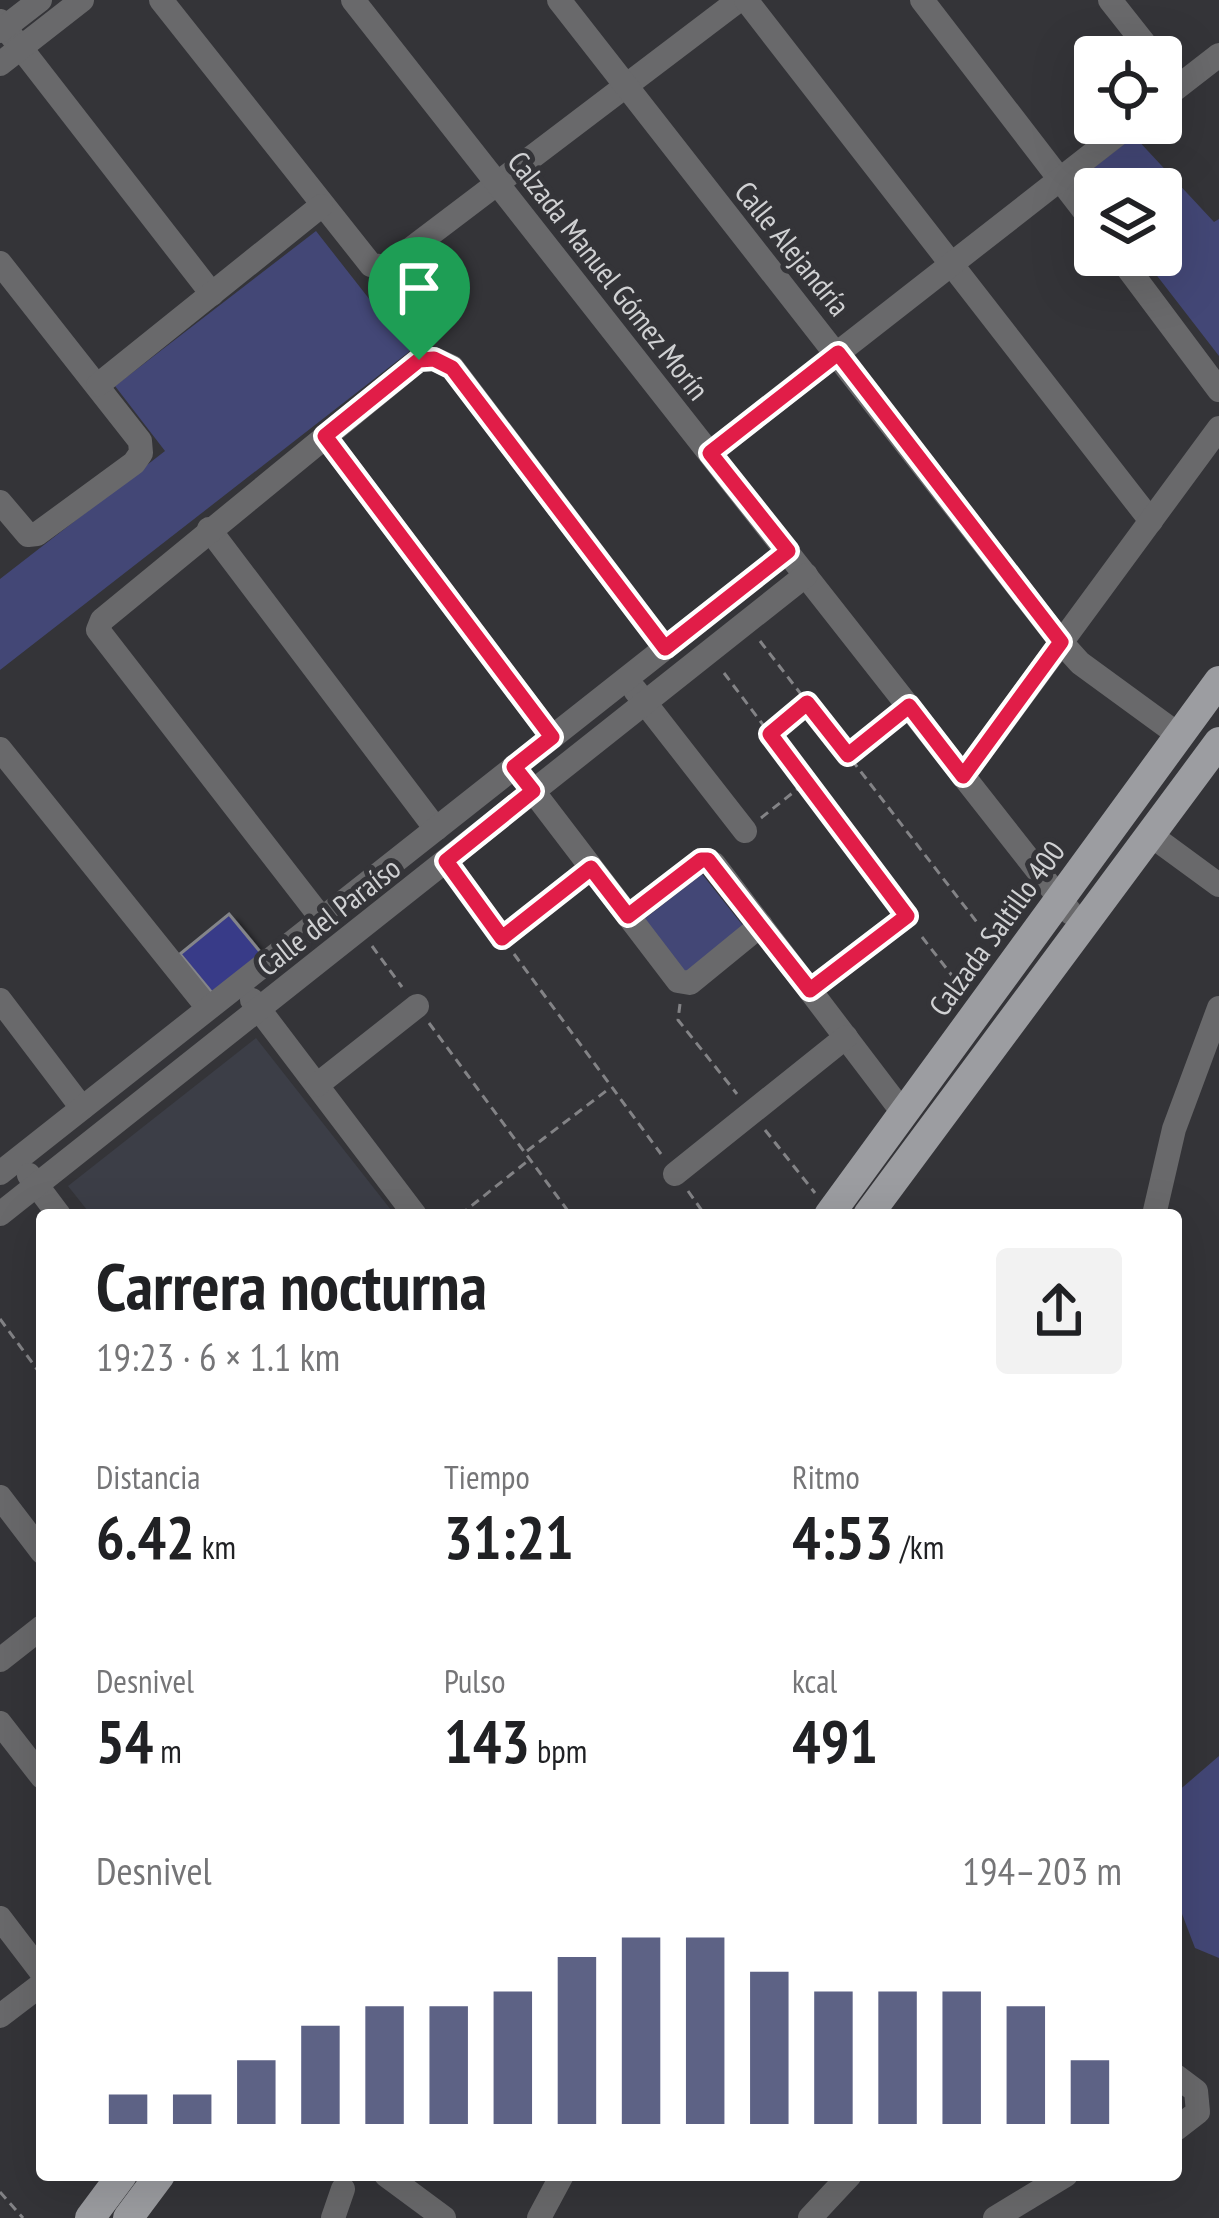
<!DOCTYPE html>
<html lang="es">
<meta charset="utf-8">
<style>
:root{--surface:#fff;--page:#f2f2f2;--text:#202124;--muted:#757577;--accent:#5d6285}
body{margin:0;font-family:"PT Sans Narrow",sans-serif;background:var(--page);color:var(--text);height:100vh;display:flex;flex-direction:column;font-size:45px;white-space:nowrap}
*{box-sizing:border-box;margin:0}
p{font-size:39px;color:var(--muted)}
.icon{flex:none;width:66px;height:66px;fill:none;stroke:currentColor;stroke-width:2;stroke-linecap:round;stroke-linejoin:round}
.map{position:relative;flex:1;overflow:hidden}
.side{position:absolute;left:36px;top:1209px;width:1146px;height:972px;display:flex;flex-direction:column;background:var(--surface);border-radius:12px;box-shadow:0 12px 48px #0002}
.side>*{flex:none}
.tools{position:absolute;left:1074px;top:36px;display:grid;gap:24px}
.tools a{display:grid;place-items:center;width:108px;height:108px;border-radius:12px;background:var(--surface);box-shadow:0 12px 48px #0002;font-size:60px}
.pin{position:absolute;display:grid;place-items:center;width:102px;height:102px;color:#fff;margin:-123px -51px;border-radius:50% 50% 50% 0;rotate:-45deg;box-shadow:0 0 12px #0007}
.pin .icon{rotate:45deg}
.round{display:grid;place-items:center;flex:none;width:126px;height:126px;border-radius:12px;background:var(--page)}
.overview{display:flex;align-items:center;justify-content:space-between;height:204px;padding:0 60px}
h1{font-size:66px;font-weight:700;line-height:90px}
.metrics{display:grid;grid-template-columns:repeat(3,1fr);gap:18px;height:204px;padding:12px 60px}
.metrics div{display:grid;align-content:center}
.metrics b{font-size:60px;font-weight:700}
.metrics small{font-size:33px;font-weight:400}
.metrics p{font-size:33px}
.chart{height:336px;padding:24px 60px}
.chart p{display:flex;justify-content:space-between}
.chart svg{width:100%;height:216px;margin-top:12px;stroke:var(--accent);stroke-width:6}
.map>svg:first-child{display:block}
</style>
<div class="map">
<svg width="1219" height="2218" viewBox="0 0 1219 2218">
<defs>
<filter id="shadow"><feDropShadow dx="7" dy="7" stdDeviation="3" flood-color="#0009"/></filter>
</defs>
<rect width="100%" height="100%" fill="#343438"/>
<path fill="#3c3e47" d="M256,1038l139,177h-304l-23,-29z"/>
<g fill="#434776">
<path d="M1134,136l80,86 5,-3v137l-78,-101h20v-66h-66v7l-14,-18z"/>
<path d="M316,231l94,120 -410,319v-91l165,-128 -50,-65z"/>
<path d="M702,874l42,53 -68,54 -42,-54z"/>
<path d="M1219,1756v202l-24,-10 -19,-50v-105z"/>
</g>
<path fill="#393b88" stroke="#848589" stroke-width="3" filter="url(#shadow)" d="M229,914l33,40 -49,40 -33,-40z"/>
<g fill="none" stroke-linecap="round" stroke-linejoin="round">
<g stroke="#838386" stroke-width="3" stroke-dasharray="9 6" stroke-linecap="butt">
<path d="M760,641l236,306"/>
<path d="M724,673l171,227"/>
<path d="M771,732l34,-28"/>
<path d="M849,754l39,-32"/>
<path d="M761,818l44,-35"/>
<path d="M461,882l26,35"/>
<path d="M922,937l42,54"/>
<path d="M372,946l30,41"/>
<path d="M514,954l147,200"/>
<path d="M680,1004l-2,16 59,74"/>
<path d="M429,1023l142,192"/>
<path d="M765,1130l50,63"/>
<path d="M527,1151l83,-63"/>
<path d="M688,1191l17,24"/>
<path d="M460,1215l69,-55"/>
<path d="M0,1319l42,57"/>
<path d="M0,2192l23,26"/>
</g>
<g stroke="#69696b" stroke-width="24">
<path d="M161,0l210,265 16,2 352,-267"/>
<path d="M353,0l718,913"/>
<path d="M559,0l502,642 19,21 100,73"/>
<path d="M746,0l405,521"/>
<path d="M922,0l173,225"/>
<path d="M1110,0l45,57"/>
<path d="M0,21l212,273"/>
<path d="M0,31l40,-31"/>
<path d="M0,64l82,-64"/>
<path d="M1161,100l58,-45"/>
<path d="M1118,255l101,135"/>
<path d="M0,263l140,178 1,12 -7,10 -97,71 -9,1 -28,-33"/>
<path d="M98,385l223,-179"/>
<path d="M325,436l227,301"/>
<path d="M710,453l422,-330"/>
<path d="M209,529l227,300"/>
<path d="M635,690l110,141"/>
<path d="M0,749l208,259"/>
<path d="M963,776l256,-348"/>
<path d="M523,778l155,203 12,2 71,-58"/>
<path d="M1152,836l67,49"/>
<path d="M628,916l73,-56 13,4 190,250"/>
<path d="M322,919l-224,-289 4,-10 317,-260 15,-1 18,8 213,281"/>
<path d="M502,938l89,-70"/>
<path d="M810,990l97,-74"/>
<path d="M0,1000l82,108"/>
<path d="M252,1000l163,215"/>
<path d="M317,1085l100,-79"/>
<path d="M0,1173l788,-622"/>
<path d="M675,1174l171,-137"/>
<path d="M29,1175l30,40"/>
<path d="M0,1214l806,-639"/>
<path d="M1154,1215l20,-86 45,-121"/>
<path d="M0,1497l42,55"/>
<path d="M0,1660l42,-33"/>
<path d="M0,1723l42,54"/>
<path d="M0,1918l42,55"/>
<path d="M0,2016l42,-32"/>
<path d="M1176,2076l20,15 2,21 -22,17"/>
<path d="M386,2175l58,43"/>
<path d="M333,2218l10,-29"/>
<path d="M539,2218l23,-43"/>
<path d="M810,2218l40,-43"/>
<path d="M995,2218l71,-43"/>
</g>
<g stroke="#9c9da1" stroke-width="30">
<path d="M829,1215l390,-534"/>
<path d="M868,1215l351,-473"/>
<path d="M90,2218l32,-43"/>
<path d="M128,2218l32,-43"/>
</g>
</g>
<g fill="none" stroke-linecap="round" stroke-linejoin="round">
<g stroke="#fff" stroke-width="24">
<path id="route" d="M838,353l223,289 -98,134 -54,-70 -61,49 -41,-52 -37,31 137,182 -97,74 -102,-130h-7l-73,56 -37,-48 -89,70 -56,-77 87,-70 -19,-24 38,-30 -227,-301 94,-76 15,-1 18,9 213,280 123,-97 -78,-98z"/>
</g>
<use href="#route" stroke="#e11d48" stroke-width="15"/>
</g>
<g text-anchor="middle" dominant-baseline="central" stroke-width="10" stroke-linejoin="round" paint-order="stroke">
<g font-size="30" fill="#d0d1d3" stroke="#343438">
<text transform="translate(793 248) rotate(51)">Calle Alejandría</text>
<text transform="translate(609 275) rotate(52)">Calzada Manuel Gómez Morín</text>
<text transform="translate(328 916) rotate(-38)">Calle del Paraíso</text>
<text transform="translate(996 928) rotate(-54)">Calzada Saltillo 400</text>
</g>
</g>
</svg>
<div class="tools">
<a><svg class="icon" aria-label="locate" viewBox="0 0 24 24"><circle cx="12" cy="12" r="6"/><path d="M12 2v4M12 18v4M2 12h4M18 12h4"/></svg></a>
<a><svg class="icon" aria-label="layers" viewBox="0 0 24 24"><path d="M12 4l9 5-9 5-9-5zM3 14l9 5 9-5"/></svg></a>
</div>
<div class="pin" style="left:419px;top:360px;background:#1e9e55"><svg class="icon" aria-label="arrive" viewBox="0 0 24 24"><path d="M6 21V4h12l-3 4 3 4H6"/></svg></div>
<section class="side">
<div class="overview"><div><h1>Carrera nocturna</h1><p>19:23 · 6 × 1.1 km</p></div><a class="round"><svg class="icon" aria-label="share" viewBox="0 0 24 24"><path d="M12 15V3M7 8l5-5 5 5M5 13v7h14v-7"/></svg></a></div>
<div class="metrics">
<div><p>Distancia</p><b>6.42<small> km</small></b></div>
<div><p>Tiempo</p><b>31:21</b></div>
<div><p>Ritmo</p><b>4:53<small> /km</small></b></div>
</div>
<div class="metrics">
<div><p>Desnivel</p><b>54<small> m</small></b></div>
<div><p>Pulso</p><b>143<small> bpm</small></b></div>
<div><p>kcal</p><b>491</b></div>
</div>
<div class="chart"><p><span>Desnivel</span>194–203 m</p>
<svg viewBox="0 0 160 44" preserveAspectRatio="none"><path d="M5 44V38M15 44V38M25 44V31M35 44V24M45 44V20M55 44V20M65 44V17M75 44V10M85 44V6M95 44V6M105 44V13M115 44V17M125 44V17M135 44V17M145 44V20M155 44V31"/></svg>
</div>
</section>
</div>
